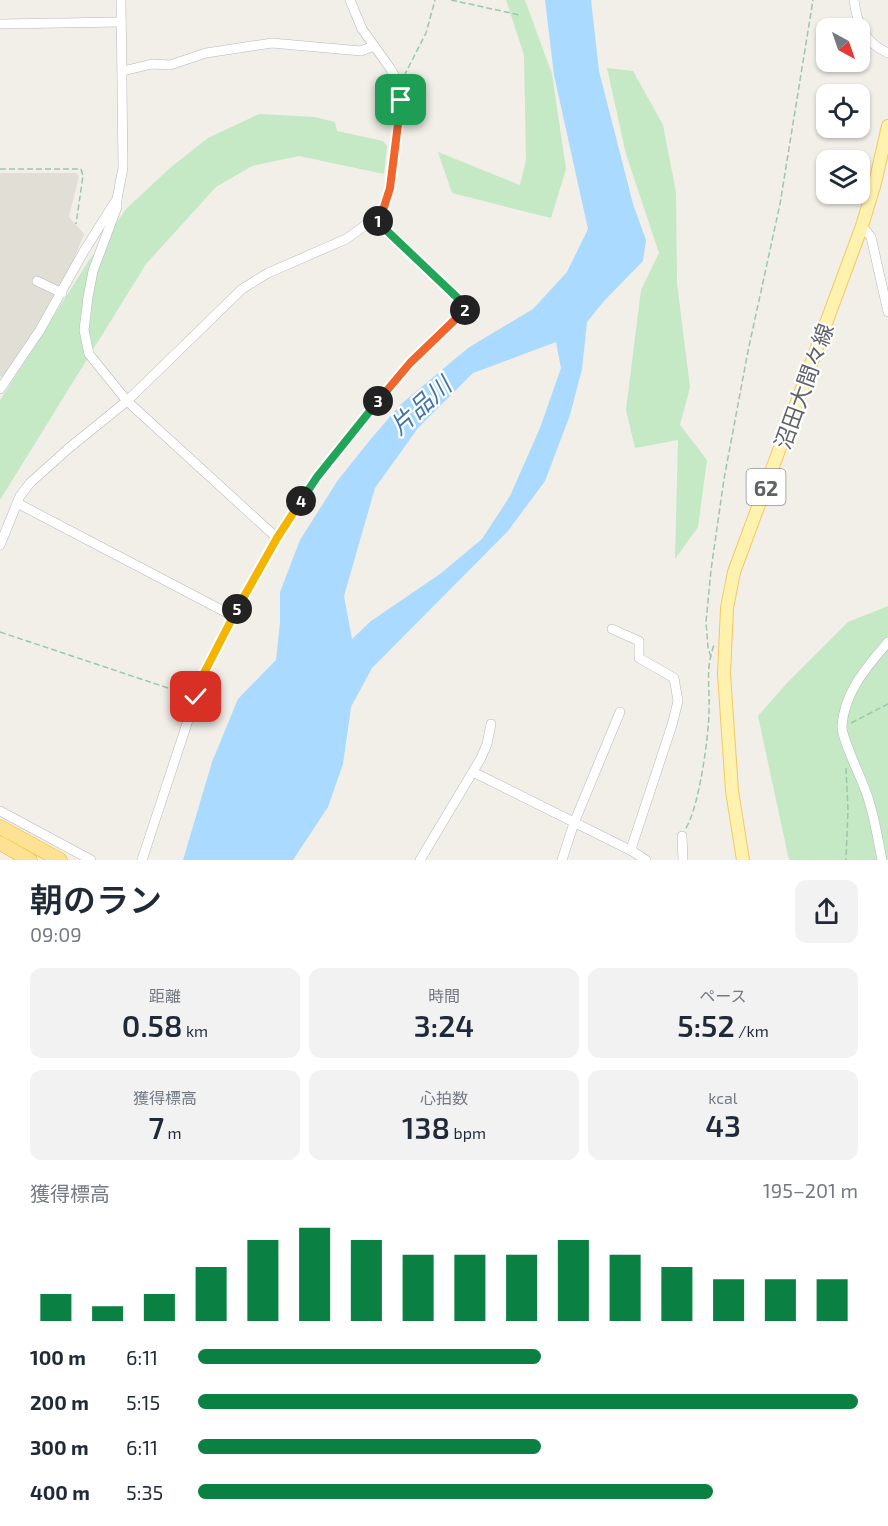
<!DOCTYPE html>
<html lang="ja">
<meta charset="utf-8">
<style>
:root{--surface:#fff;--page:#f2f2f3;--text:#1f2937;--muted:#747a83;--accent:#0b8043}
body{margin:0;font-family:"Exo 2","Noto Sans JP",sans-serif;background:var(--page);color:var(--text);height:100vh;display:flex;flex-direction:column;font-size:22px;white-space:nowrap}
*{box-sizing:border-box;margin:0}
p{font-size:20px;color:var(--muted)}
.icon{flex:none;width:33px;height:33px;fill:none;stroke:currentColor;stroke-width:2;stroke-linecap:round;stroke-linejoin:round}
.map{position:relative;height:860px;overflow:hidden}
.panel{display:flex;flex-direction:column;background:var(--surface);flex:1}
.panel>*{flex:none}
.needle{width:39px;rotate:140deg}
.tools{position:absolute;left:816px;top:18px;display:grid;gap:12px}
.tools a{display:grid;place-items:center;width:54px;height:54px;border-radius:12px;background:var(--surface);box-shadow:0 2px 4px #0004;font-size:30px}
.pin{position:absolute;display:grid;place-items:center;width:51px;height:51px;color:#fff;margin:-26px;border-radius:12px;box-shadow:0 3px 9px #0006}
.km{position:absolute;width:30px;height:30px;margin:-15px;border-radius:50%;background:#222;color:#fff;font-size:16px;line-height:30px;text-align:center}
.round{display:grid;place-items:center;flex:none;width:63px;height:63px;border-radius:12px;background:var(--page)}
.head{display:flex;align-items:center;justify-content:space-between;height:102px;padding:0 30px}
h1{font-size:33px;font-weight:600;line-height:45px}
.stats{display:grid;grid-template-columns:repeat(3,1fr);gap:9px;height:102px;padding:6px 30px}
.stats div{display:grid;align-content:center;border-radius:12px;background:var(--page);text-align:center}
.stats b{font-size:30px;font-weight:600}
.stats small{font-size:16px;font-weight:400}
.stats p{font-size:16px}
.chart{height:168px;padding:12px 30px}
.chart p{display:flex;justify-content:space-between}
.chart svg{width:100%;height:108px;margin-top:6px;stroke:var(--accent);stroke-width:6}
ul{padding:0 30px;list-style:none;font-size:20px}
li{display:grid;grid-template-columns:96px 72px 1fr;align-items:center;height:45px}
li i{height:15px;border-radius:8px;background:var(--accent)}
.map>svg:first-child{display:block}
</style>
<div class="map">
<svg width="888" height="860" viewBox="0 0 888 860">
<rect width="100%" height="100%" fill="#f1efe8"/>
<path fill="#e1ded6" d="M0,173h76l3,3 -10,41 15,17 -13,32 -27,51 -38,57 -4,3 -2,-1z"/>
<g fill="#c5e8c5">
<path d="M506,0h19l27,74 14,95 -15,49 -99,-25 -14,-41 82,33 6,-25 -2,-105z"/>
<path d="M607,68l26,3 30,54 13,67 1,91 13,104 -10,38 27,35 -9,67 -23,32 3,-119 -43,8 -9,-38 15,-120 18,-37 -33,-99z"/>
<path d="M259,114l56,3 20,5 2,9 46,10 4,5 -3,28 -85,-18 -47,10 -36,21 -70,77 -146,236v-100l88,-138 39,-54 43,-40 38,-30z"/>
<path d="M888,606v254h-99l-31,-144 29,-33 61,-61z"/>
</g>
<path fill="#aadaff" fill-rule="evenodd" d="M545,0h46l8,71 34,133 13,36 -3,21 -39,40 -17,21 -5,47 -12,46 -25,66 -37,50 -136,137 -21,39 -8,57 -15,43 -35,53h-110l29,-98 26,-63 38,-39 4,-37v-31l20,-52 38,-60 32,-40 30,-35 68,-57 65,-39 34,-37 21,-43 -34,-154zM556,342l5,26 -21,60 -30,68 -28,43 -42,35 -69,47 -19,18 -8,-43 31,-108 43,-60 55,-55z"/>
<g fill="none" stroke-linecap="round" stroke-linejoin="round">
<g stroke="#b5b8bc" stroke-width="10">
<g id="minor">
<path d="M854,0c3,24 11,43 34,53"/>
<path d="M0,24l121,-2"/>
<path d="M123,71l29,-7 18,1 36,-12 66,-10 89,8 13,-5"/>
<path d="M117,199v8l-24,64 -5,26 -4,33 5,24 38,47 150,137"/>
<path d="M862,226l9,11 17,75"/>
<path d="M37,281l25,12"/>
<path d="M0,389l40,-59 44,-79 33,-52 6,-31 -2,-168"/>
<path d="M17,503l216,113"/>
<path d="M0,545l20,-49 10,-13 39,-35 58,-47 115,-112 26,-16 78,-34 17,-12 21,-20 6,-19 10,-76v-19l-3,-13 -7,-12 -28,-39 -12,-29"/>
<path d="M612,629l27,12v17l35,20 4,23 -6,24 -40,121v5l14,9"/>
<path d="M473,772l159,79"/>
<path d="M0,811l91,49"/>
<path d="M682,836l1,24"/>
<path d="M142,860l61,-185 30,-59 44,-78 40,-61 49,-61 44,-53 55,-52v-6l-80,-76 -10,-12"/>
<path d="M420,860l61,-102 6,-14 4,-20"/>
<path d="M562,860l12,-37 46,-111"/>
<path d="M882,860c-4,-20 -7,-40 -13,-59 -4,-16 -28,-63 -27,-75 2,-34 25,-59 46,-84"/>
</g>
</g>
<g stroke="#f2c960" stroke-width="14">
<path id="major" d="M743,860l-11,-69 -8,-117 3,-66 7,-36 128,-346 13,-43 13,-57"/>
</g>
<g stroke="#f9ab00" stroke-width="15">
<g id="highway">
<path d="M0,827l60,33"/>
<path d="M0,843l30,17"/>
</g>
</g>
<g stroke="#9cc7a9" stroke-width="1.5" stroke-dasharray="6 3" stroke-linecap="butt">
<path d="M451,0l69,15"/>
<path d="M404,76l22,-43 9,-33"/>
<path d="M0,169h81l2,7 -7,48"/>
<path d="M0,632l186,62"/>
<path d="M711,657l-3,-9 -2,-26 5,-52 13,-91 24,-128 32,-147 33,-204"/>
<path d="M851,723l37,-19"/>
<path d="M846,768l2,42 -2,50"/>
<path d="M686,828c13,-21 23,-92 23,-118 1,-25 -4,-40 5,-65"/>
</g>
<use href="#minor" stroke="#fff" stroke-width="9"/>
<use href="#major" stroke="#fff2af" stroke-width="12"/>
<use href="#highway" stroke="#fde293" stroke-width="14"/>
</g>
<g fill="none" stroke-linecap="round" stroke-linejoin="round">
<g stroke="#fff" stroke-width="12">
<path id="split-1" d="M378,221l-3,-4 9,-10 6,-19 11,-88"/>
</g>
<g stroke="#fff" stroke-width="12">
<path id="split-2" d="M378,221l7,8 80,76v5"/>
</g>
<g stroke="#fff" stroke-width="12">
<path id="split-3" d="M378,401l32,-38 55,-53"/>
</g>
<g stroke="#fff" stroke-width="12">
<path id="split-4" d="M301,501l16,-24 61,-76"/>
</g>
<g stroke="#fff" stroke-width="12">
<path id="split-5" d="M237,609l40,-71 24,-37"/>
</g>
<g stroke="#fff" stroke-width="12">
<path id="split-6" d="M196,697l7,-22 34,-66"/>
</g>
<use href="#split-1" stroke="#f0652b" stroke-width="8"/>
<use href="#split-2" stroke="#22a559" stroke-width="8"/>
<use href="#split-3" stroke="#f0652b" stroke-width="8"/>
<use href="#split-4" stroke="#22a559" stroke-width="8"/>
<use href="#split-5" stroke="#f5b400" stroke-width="8"/>
<use href="#split-6" stroke="#f5b400" stroke-width="8"/>
</g>
<g text-anchor="middle" dominant-baseline="central" stroke-width="4.5" stroke-linejoin="round" paint-order="stroke">
<rect fill="#fff" stroke="#8f9295" stroke-width="1.5" x="746.5" y="469" width="39" height="36" rx="4.5"/>
<g font-size="21" font-weight="bold" fill="#5f6368">
<text x="766" y="487">62</text>
</g>
<g font-size="22" fill="#5f6368" stroke="#fff">
<text transform="translate(803 386) rotate(-70)">沼田大間々線</text>
</g>
<g font-size="24" font-style="italic" fill="#4174aa" stroke="#fff">
<text transform="translate(420 405) rotate(-42)">片品川</text>
</g>
</g>
</svg>
<div class="tools">
<a><svg class="needle" viewBox="-14 -14 28 28"><path d="M0-13l5 13h-10z" fill="#e53935"/><path d="M0 13l5-13h-10z" fill="#747a83"/></svg></a>
<a><svg class="icon" aria-label="locate" viewBox="0 0 24 24"><circle cx="12" cy="12" r="6"/><path d="M12 2v4M12 18v4M2 12h4M18 12h4"/></svg></a>
<a><svg class="icon" aria-label="layers" viewBox="0 0 24 24"><path d="M12 4l9 5-9 5-9-5zM3 14l9 5 9-5"/></svg></a>
</div>
<div class="pin" style="left:401px;top:100px;background:#1e9e55"><svg class="icon" aria-label="arrive" viewBox="0 0 24 24"><path d="M6 21V4h12l-3 4 3 4H6"/></svg></div>
<div class="pin" style="left:196px;top:697px;background:#d93025"><svg class="icon" aria-label="check" viewBox="0 0 24 24"><path d="M5 12l5 5 9-10"/></svg></div>
<b class="km" style="left:378px;top:221px">1</b>
<b class="km" style="left:465px;top:310px">2</b>
<b class="km" style="left:378px;top:401px">3</b>
<b class="km" style="left:301px;top:501px">4</b>
<b class="km" style="left:237px;top:609px">5</b>
</div>
<section class="panel">
<div class="head"><div><h1>朝のラン</h1><p>09:09</p></div><a class="round"><svg class="icon" aria-label="share" viewBox="0 0 24 24"><path d="M12 15V3M7 8l5-5 5 5M5 13v7h14v-7"/></svg></a></div>
<div class="stats">
<div><p>距離</p><b>0.58<small> km</small></b></div>
<div><p>時間</p><b>3:24</b></div>
<div><p>ペース</p><b>5:52<small> /km</small></b></div>
</div>
<div class="stats">
<div><p>獲得標高</p><b>7<small> m</small></b></div>
<div><p>心拍数</p><b>138<small> bpm</small></b></div>
<div><p>kcal</p><b>43</b></div>
</div>
<div class="chart"><p><span>獲得標高</span>195–201 m</p>
<svg viewBox="0 0 160 44" preserveAspectRatio="none"><path d="M5 44V33M15 44V38M25 44V33M35 44V22M45 44V11M55 44V6M65 44V11M75 44V17M85 44V17M95 44V17M105 44V11M115 44V17M125 44V22M135 44V27M145 44V27M155 44V27"/></svg>
</div>
<ul>
<li><b>100 m</b>6:11<i style="width:52%"></i></li>
<li><b>200 m</b>5:15<i style="width:100%"></i></li>
<li><b>300 m</b>6:11<i style="width:52%"></i></li>
<li><b>400 m</b>5:35<i style="width:78%"></i></li>
</ul>
</section>
